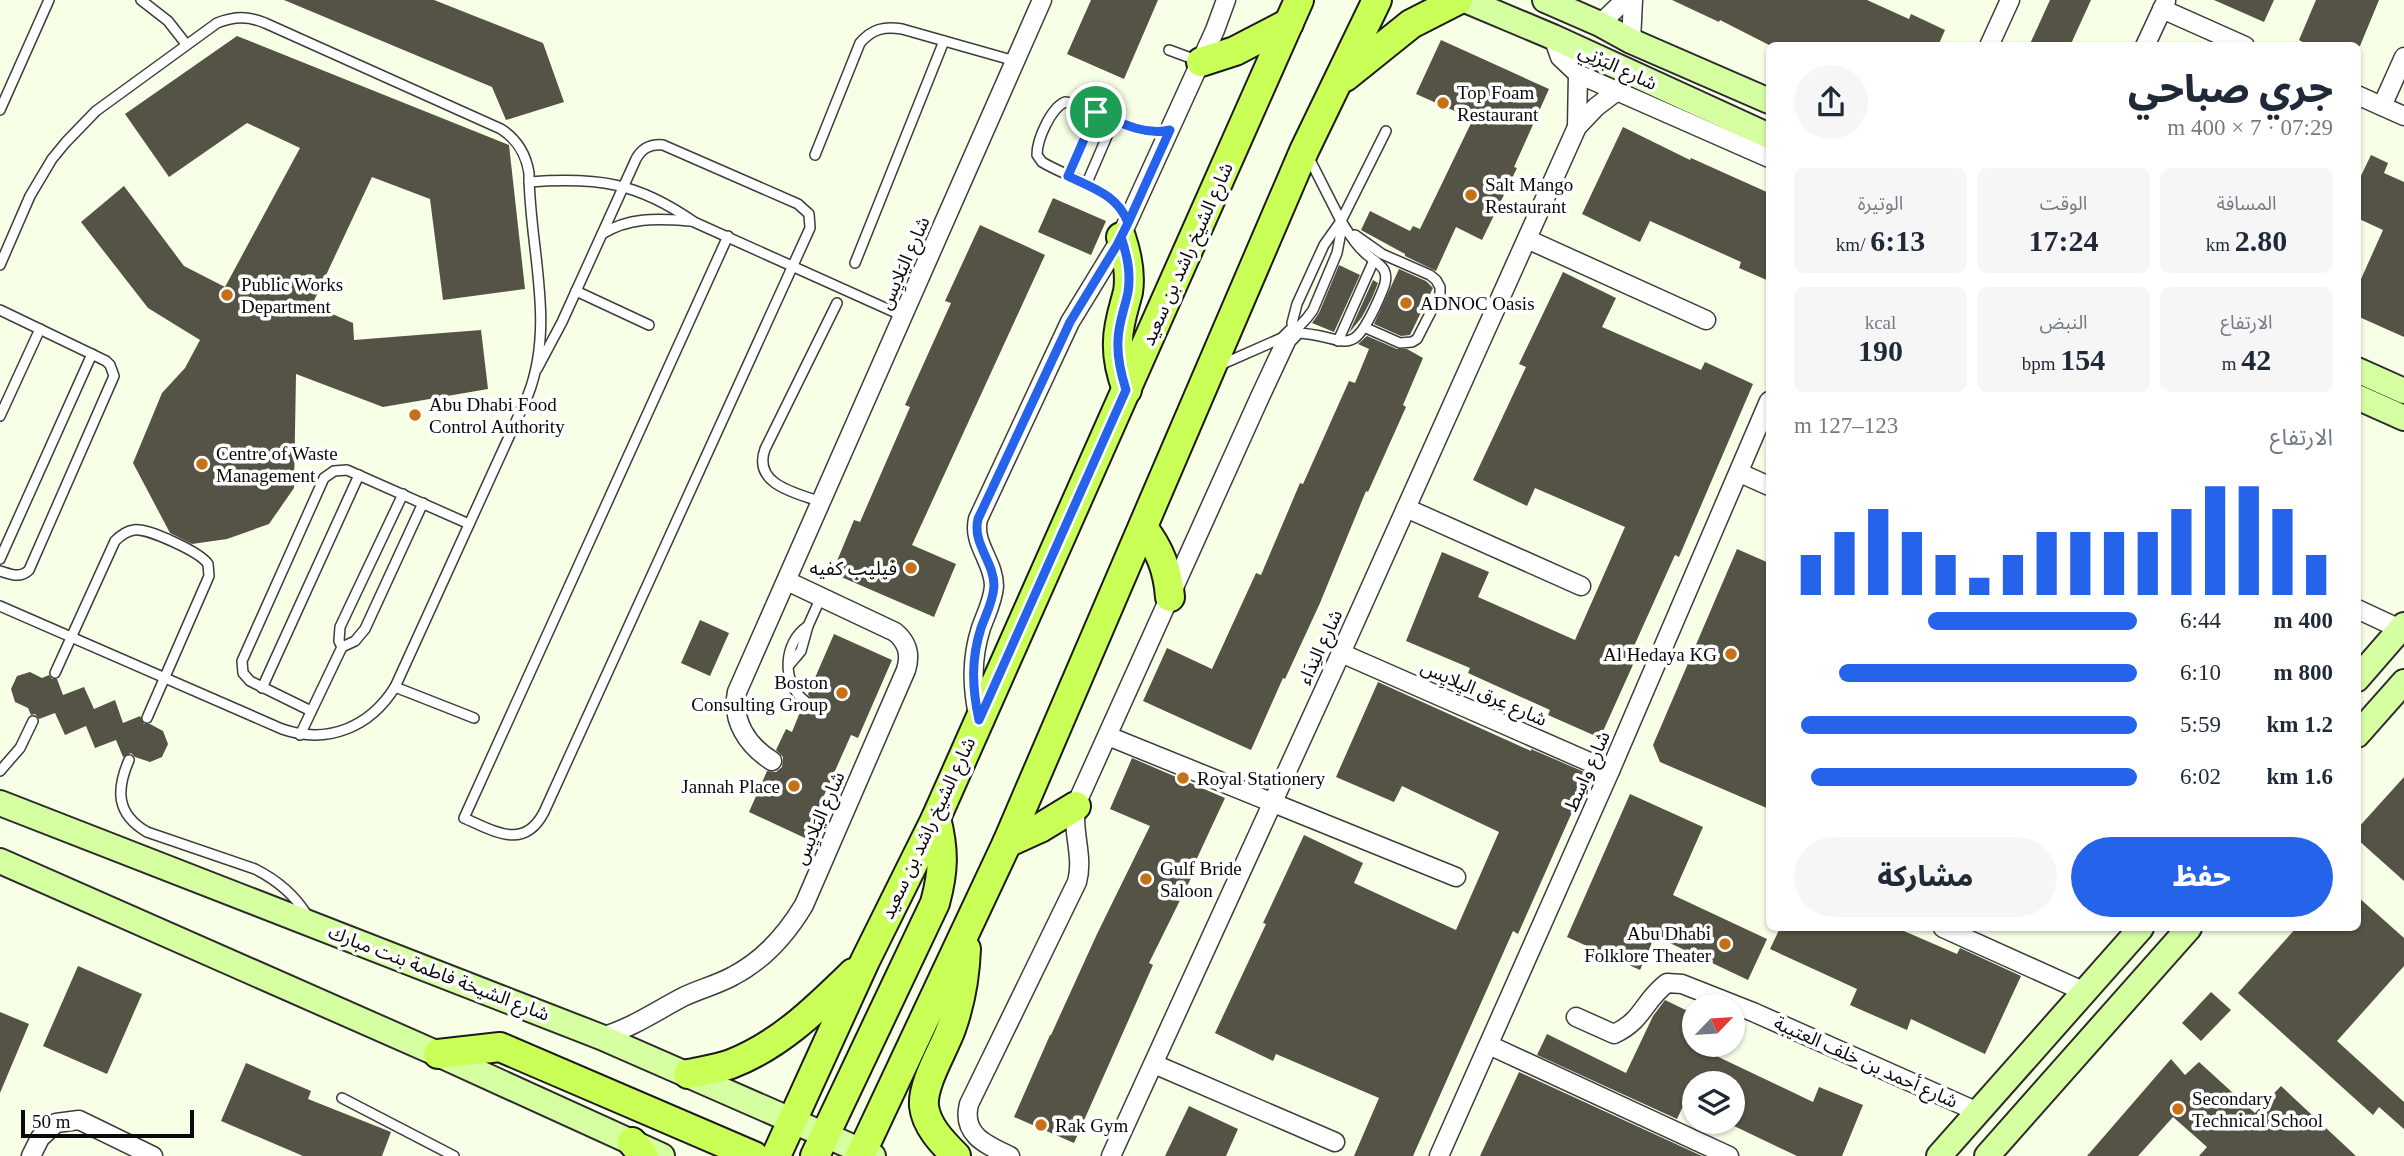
<!DOCTYPE html>
<html lang="ar">
<meta charset="utf-8">
<style>
:root{--surface:#fff;--page:#f6f6f7;--text:#1f2937;--muted:#747a83;--accent:#2563eb}
body{margin:0;font-family:"Times New Roman","Noto Sans Arabic",serif;background:var(--page);color:var(--text);direction:rtl;height:100vh;display:flex;flex-direction:column;font-size:26px;white-space:nowrap}
*{box-sizing:border-box;margin:0}
p{font-size:23px;color:var(--muted)}
.icon{flex:none;width:38px;height:38px;fill:none;stroke:currentColor;stroke-width:2;stroke-linecap:round;stroke-linejoin:round}
.map{position:relative;flex:1;overflow:hidden;direction:ltr}
.panel{position:absolute;left:1766px;top:42px;width:595px;height:889px;display:flex;flex-direction:column;background:var(--surface);border-radius:10px;box-shadow:0 2px 5px #0004;direction:rtl}
.panel>*{flex:none}
.needle{width:46px;rotate:65deg}
.tools{position:absolute;left:1682px;top:994px;display:grid;gap:14px}
.tools a{display:grid;place-items:center;width:63px;height:63px;border-radius:50%;background:var(--surface);box-shadow:0 2px 5px #0004;font-size:35px}
.scale{position:absolute;left:21px;bottom:18px;width:173px;box-sizing:border-box;padding-left:7px;border:4px solid #0a0a0a;border-top:0;font-size:19px;line-height:24px;white-space:nowrap;color:#0a0a0a;-webkit-text-stroke:5px #fff;paint-order:stroke}
.pin{position:absolute;display:grid;place-items:center;width:60px;height:60px;color:#fff;margin:-30px;border:4px solid #fff;border-radius:50%;box-shadow:0 2px 7px #0007}
.round{display:grid;place-items:center;flex:none;width:74px;height:74px;border-radius:37px;background:var(--page)}
.head{display:flex;align-items:center;justify-content:space-between;height:119px;padding:0 28px}
h1{font-size:38px;font-weight:800;line-height:52px}
.figures{display:grid;grid-template-columns:repeat(3,1fr);gap:10px;height:119px;padding:7px 28px}
.figures div{display:grid;align-content:center;border-radius:10px;background:var(--page);text-align:center}
.figures b{font-size:30px;font-weight:800}
.figures small{font-size:19px;font-weight:400}
.figures p{font-size:19px}
.chart{height:196px;padding:14px 28px}
.chart p{display:flex;justify-content:space-between}
.chart svg{width:100%;height:126px;margin-top:7px;stroke:var(--accent);stroke-width:6}
.button{display:flex;gap:14px;margin-top:auto;padding:14px 28px}
.button a{flex:1;height:80px;border-radius:42px;background:var(--accent);color:#fff;font-size:28px;font-weight:800;line-height:80px;text-align:center}
.button a+a{background:var(--page);color:var(--text)}
ul{padding:0 28px;list-style:none;font-size:23px}
li{display:grid;grid-template-columns:112px 84px 1fr;align-items:center;height:52px}
li i{height:18px;border-radius:9px;background:var(--accent)}
.map>svg:first-child{display:block}
</style>
<div class="map">
<svg width="2404" height="1156" viewBox="0 0 2404 1156">
<rect width="100%" height="100%" fill="#f7ffe7"/>
<g fill="#545346">
<path d="M284,0h150l109,43 21,59 -58,18 -14,-33z"/>
<path d="M1091,0h67l-34,79 -57,-25z"/>
<path d="M1672,0h195l42,19 2,-5 34,16 -7,16h-167l-51,-26 -1,2z"/>
<path d="M2050,0h41l-21,46h-41z"/>
<path d="M2214,0h60l-10,22z"/>
<path d="M2316,0h63l-19,46h-50l-11,-6z"/>
<path d="M237,36l272,109 16,144 -82,11 -13,-101 -58,-22 -60,128 41,18 1,17 127,-10 7,59 -105,18 -87,-33 -2,114 -25,36 -42,15 -35,5 -22,-11 -37,-70 29,-70 23,-25 15,-28 -52,-32 -67,-86 43,-36 60,80 41,21 75,-139 -53,-25 -78,54 -44,-63z"/>
<path d="M1441,40l108,49 -35,78 3,1 -35,72 -26,-13 -20,44 -31,-15v-2l-44,-24 9,-19 40,20 3,-5 7,3 53,-110 -57,-25z"/>
<path d="M1623,127l67,33 1,-2 78,35v88l-30,-13 2,-6 -91,-41 -10,21 -58,-28z"/>
<path d="M2371,155l17,8 -4,10 20,9v155l-47,-21v-28l26,-58 -26,-12v-34z"/>
<path d="M1053,198l53,23 -15,34 -53,-23z"/>
<path d="M980,225l65,30 -133,290 44,19 -22,53 -102,-44 22,-53 6,2 50,-115 -5,-2 46,-102 -6,-2z"/>
<path d="M1339,265l21,10 -26,57 -22,-9 7,-10z"/>
<path d="M1399,269l27,12 7,7 -23,47 -9,1 -27,-12z"/>
<path d="M1563,272l53,26 -14,29 99,43 4,-8 48,22 -74,173 -4,-2 -45,100 6,3 -36,80 -52,-23 2,-5 -82,-37 2,-5 -64,-27 36,-89 47,20 -11,25 97,43 50,-113 -90,-39 -8,18 -54,-26 53,-113 -7,-3z"/>
<path d="M1373,280l5,3 -6,15 -10,19 -13,16z"/>
<path d="M1367,336l30,13h10l16,9 -20,47 3,2 -38,85 -2,-1 -46,112 -35,76 -2,-1 -32,72 -108,-49 24,-53 45,21 44,-96 5,2 39,-92 3,1 46,-103 6,2 14,-34 -11,-5z"/>
<path d="M1737,549l32,14v246l-109,-47 -7,-17z"/>
<path d="M700,620l29,13 -19,43 -29,-13z"/>
<path d="M834,634l58,26 -34,78 -7,-3 -46,103 -56,-26 18,-41 9,1 6,-5 1,-10 -7,-7 10,-21 6,3 10,-25h5l5,-4 -4,-9z"/>
<path d="M30,672l12,6 7,-3 3,4h5l6,16 21,-8 10,22 21,-9 8,23 17,-7 4,8h6l13,7 5,13 -6,13 -12,5 -15,-5 -4,-4 -8,4 -7,-17 -21,8 -9,-22 -21,9 -10,-22 -16,6 -4,-5 -4,1 -3,-7 -13,-6 -4,-13 6,-13z"/>
<path d="M1378,682l153,69v-2l58,25 -71,160 -5,-3 -100,225h-59l25,-58 -103,-44 -3,7 -58,-28 51,-109 -3,-1 41,-88 59,28 -9,20 102,47 43,-98 -97,-46 -8,16 -58,-25z"/>
<path d="M1132,758l93,40 -33,71 3,1 -46,93 4,2 -79,178 -60,-26 36,-82h1l46,-101 53,-108 -40,-17z"/>
<path d="M2404,777v104l-47,-42v-10z"/>
<path d="M1630,794l73,33 -30,68 94,44 -19,41 -93,-44 -15,34 -73,-33z"/>
<path d="M2357,896l47,42v28l-67,75 67,61v27l-25,-22 -6,8 -135,-122 58,-65h61z"/>
<path d="M1780,928h117l60,26 3,-6 61,28 -36,78 -74,-35 -4,11 -57,-25 7,-16 -87,-40z"/>
<path d="M78,966l64,28 -35,80 -64,-28z"/>
<path d="M2211,992l20,18 -30,31 -19,-18z"/>
<path d="M1665,1000l29,14v31h18l-4,7 105,50 6,-15 44,18 -21,51h-45l-65,-31v-42h-38l-17,36 -140,-64 10,-21 79,39 27,-57z"/>
<path d="M0,1012l29,12 -29,69z"/>
<path d="M2171,1059l14,16 14,-13 56,51 26,-27 75,70h-157l8,-9 -34,-30 -35,39h-51z"/>
<path d="M246,1063l65,28 -3,8 83,33 -9,24h-79l-82,-35z"/>
<path d="M1519,1072l183,84h-222z"/>
<path d="M1189,1106l49,23 -12,27h-61z"/>
</g>
<g fill="none" stroke-linecap="round" stroke-linejoin="round">
<g stroke="#3d3d3d" stroke-width="12">
<g id="lane">
<path d="M141,0l27,21 18,23"/>
<path d="M1169,50l30,11"/>
<path d="M0,110l49,-110"/>
<path d="M815,155l45,-112c12,-14 24,-17 42,-14l113,32"/>
<path d="M1068,176l28,-64"/>
<path d="M529,182c68,-5 108,0 165,40l209,94"/>
<path d="M1086,185l28,-65"/>
<path d="M1127,221c-12,-33 -57,-42 -85,-59l-5,-7c0,-16 14,-47 28,-53 35,4 66,37 103,28"/>
<path d="M1341,221c7,11 13,22 23,31 6,6 15,10 20,18 5,10 -2,21 -6,31 -29,64 -31,32 -85,32l-1,-10 5,-19 27,-59 17,-24 45,-90"/>
<path d="M602,234c29,-18 57,-15 90,-13"/>
<path d="M1355,235l27,19 48,21 6,5 4,7v7l-23,45 -5,3 -12,1 -34,-15"/>
<path d="M855,263l89,-222"/>
<path d="M0,265l30,-69 22,-37 14,-17 30,-31 121,-88c18,-7 31,-7 48,0l236,106c17,11 25,25 28,44 0,74 27,150 -1,222l-133,292c-25,40 -67,58 -113,42l-282,-123"/>
<path d="M576,291l73,34"/>
<path d="M0,310l106,51 4,4 4,11 -85,194c-9,9 -19,4 -29,1"/>
<path d="M1338,341l36,-81"/>
<path d="M1218,366l75,-33 14,-15 6,-8 24,-57 4,-21v-11l-33,-65"/>
<path d="M537,369l25,-47 74,-163c6,-11 14,-15 27,-14l135,59 11,10 1,14 -266,584c-20,39 -50,19 -80,6l264,-582"/>
<path d="M0,416l40,-87"/>
<path d="M821,502c-24,-9 -69,-17 -56,-53l72,-146"/>
<path d="M0,559l92,-205"/>
<path d="M342,647l13,-6 10,-12 58,-126"/>
<path d="M790,664l11,-13 7,-25 13,-29"/>
<path d="M55,673l60,-132c5,-5 11,-10 19,-11 14,-2 66,22 74,34l1,12 -62,142"/>
<path d="M395,687l79,31"/>
<path d="M262,688l97,-213"/>
<path d="M805,701c-24,-18 -22,-59 3,-75"/>
<path d="M311,711l-61,-30 -7,-8 -1,-12 82,-183 10,-7 13,-1 122,54"/>
<path d="M300,735l42,-88 -3,-6 1,-14 63,-133"/>
<path d="M129,760c-13,30 -13,54 18,72l108,37c22,11 39,25 52,46"/>
<path d="M0,771l20,-23 13,-27"/>
<path d="M342,1098l112,58"/>
</g>
</g>
<g stroke="#3d3d3d" stroke-width="21">
<g id="street">
<path d="M2162,9l83,37"/>
<path d="M1600,24l25,-24"/>
<path d="M1553,37l7,20 18,17 191,84"/>
<path d="M1631,41l2,-41"/>
<path d="M1989,46l21,-46"/>
<path d="M2145,46l21,-45"/>
<path d="M2357,95l47,21"/>
<path d="M2382,106l22,-49"/>
<path d="M1577,127l1,-53"/>
<path d="M1527,239l179,81"/>
<path d="M1740,473l29,13"/>
<path d="M1406,508l175,78"/>
<path d="M2357,609l43,20"/>
<path d="M1341,653l269,118"/>
<path d="M979,720c-7,-32 -8,-61 2,-92 5,-14 12,-27 13,-42 0,-25 -22,-42 -16,-67l92,-197 47,-77 98,-215 11,-30"/>
<path d="M1108,736l348,141"/>
<path d="M772,761c-24,-15 -41,-40 -35,-69l305,-692"/>
<path d="M1943,928l142,64"/>
<path d="M1576,1017l38,17c30,-14 29,-33 53,-51l15,1 71,28 225,100"/>
<path d="M601,1037c31,-9 55,-26 82,-40 16,-8 34,-12 50,-21 31,-16 53,-41 71,-71l102,-235c5,-16 1,-28 -11,-38l-108,-51"/>
<path d="M1489,1045l240,111"/>
<path d="M1154,1064l181,78"/>
<path d="M31,1156l9,-18 16,-15 23,-3 74,36"/>
<path d="M1010,1156c-23,-11 -49,-21 -41,-52l108,-222c8,-29 -9,-56 2,-84l180,-399 28,-60 6,-6"/>
<path d="M1111,1156l230,-503 236,-526 19,-20 21,-16"/>
<path d="M1439,1156l171,-385 159,-370"/>
</g>
</g>
<g stroke="#2c2c2c" stroke-width="28">
<g id="secondary">
<path d="M1465,0l88,37 216,99"/>
<path d="M1545,0l55,24 31,17 138,60"/>
<path d="M2357,370l47,21"/>
<path d="M2357,397l47,21"/>
<path d="M2357,679l47,-54"/>
<path d="M2357,735l47,-53"/>
<path d="M0,803l601,234 272,119"/>
<path d="M0,861l438,193 224,102"/>
<path d="M1939,1156l202,-228"/>
<path d="M1987,1156l202,-228"/>
</g>
</g>
<g stroke="#1b1b1b" stroke-width="32">
<g id="primary">
<path d="M1201,62l34,-11 54,-28"/>
<path d="M1345,77l66,-53 47,-24"/>
<path d="M1121,237c6,18 10,36 7,55 -4,16 -10,32 -10,49 -1,17 3,33 9,49"/>
<path d="M1143,528c17,21 25,42 27,69"/>
<path d="M1007,843l33,-15 36,-22"/>
<path d="M438,1054l62,-7 254,109"/>
<path d="M688,1074c14,-3 30,-5 43,-10 49,-19 85,-55 122,-91"/>
<path d="M632,1142l12,14"/>
<path d="M776,1156l89,-195 71,-143 363,-818"/>
<path d="M815,1156l120,-253c9,-33 9,-53 1,-85"/>
<path d="M860,1156l147,-313 297,-692 73,-151"/>
<path d="M956,1156c-13,-13 -30,-30 -32,-50 -2,-22 19,-55 27,-77 9,-25 14,-54 15,-80"/>
</g>
</g>
<use href="#lane" stroke="#fff" stroke-width="9"/>
<use href="#street" stroke="#fff" stroke-width="18"/>
<use href="#secondary" stroke="#d6ffa2" stroke-width="24"/>
<use href="#primary" stroke="#caff57" stroke-width="28"/>
</g>
<g fill="none" stroke-linecap="round" stroke-linejoin="round">
<g stroke="#fff" stroke-width="14">
<path id="route" d="M1096,112l-28,64c24,12 50,19 60,47l-7,14c6,18 10,35 7,55 -3,16 -10,32 -10,49 -1,17 3,33 8,49l-147,330c-7,-32 -8,-61 2,-92 5,-14 12,-26 13,-42 0,-25 -22,-42 -16,-67l92,-197 47,-77 11,-22 42,-93c-26,6 -51,-8 -74,-18"/>
</g>
<use href="#route" stroke="#2563eb" stroke-width="9"/>
</g>
<g fill="#c77016" stroke="#fff" stroke-width="2.5">
<circle cx="1443" cy="103" r="7"/>
<circle cx="1471" cy="195" r="7"/>
<circle cx="227" cy="295" r="7"/>
<circle cx="1406" cy="303" r="7"/>
<circle cx="415" cy="415" r="7"/>
<circle cx="202" cy="464" r="7"/>
<circle cx="911" cy="568" r="7"/>
<circle cx="1731" cy="654" r="7"/>
<circle cx="842" cy="693" r="7"/>
<circle cx="1183" cy="778" r="7"/>
<circle cx="794" cy="786" r="7"/>
<circle cx="1146" cy="879" r="7"/>
<circle cx="1725" cy="944" r="7"/>
<circle cx="2178" cy="1109" r="7"/>
<circle cx="1041" cy="1125" r="7"/>
</g>
<g text-anchor="middle" dominant-baseline="central" stroke-width="7" stroke-linejoin="round" paint-order="stroke">
<g font-size="19" fill="#0a0a0a" stroke="#fff">
<text transform="translate(1618 67) rotate(25)">شارع البَرْنِي</text>
<text transform="translate(1187 254) rotate(-66)">شارع الشيخ راشد بن سعيد</text>
<text transform="translate(904 263) rotate(-66)">شارع اليَلايِس</text>
<text transform="translate(1320 647) rotate(-65)">شارع النِدَاء</text>
<text transform="translate(1484 693) rotate(24)">شارع عِرق اليِلايِس</text>
<text transform="translate(1587 771) rotate(-66)">شارع واسِط</text>
<text transform="translate(819 818) rotate(-66)">شارع اليَلايِس</text>
<text transform="translate(928 828) rotate(-65)">شارع الشيخ راشد بن سعيد</text>
<text transform="translate(439 973) rotate(21)">شارع الشيخة فاطمة بنت مبارك</text>
<text transform="translate(1866 1062) rotate(24)">شارع أحمد بن خلف العتيبة</text>
</g>
<g font-size="19" fill="#0a0a0a" stroke="#fff" text-anchor="start">
<text x="1457" y="92">Top Foam<tspan x="1457" dy="22">Restaurant</tspan></text>
<text x="1485" y="184">Salt Mango<tspan x="1485" dy="22">Restaurant</tspan></text>
<text x="241" y="284">Public Works<tspan x="241" dy="22">Department</tspan></text>
<text x="1420" y="303">ADNOC Oasis</text>
<text x="429" y="404">Abu Dhabi Food<tspan x="429" dy="22">Control Authority</tspan></text>
<text x="216" y="453">Centre of Waste<tspan x="216" dy="22">Management</tspan></text>
<text x="897" y="568" text-anchor="end">فيليب كفيه</text>
<text x="1717" y="654" text-anchor="end">Al Hedaya KG</text>
<text x="828" y="682" text-anchor="end">Boston<tspan x="828" dy="22">Consulting Group</tspan></text>
<text x="1197" y="778">Royal Stationery</text>
<text x="780" y="786" text-anchor="end">Jannah Place</text>
<text x="1160" y="868">Gulf Bride<tspan x="1160" dy="22">Saloon</tspan></text>
<text x="1711" y="933" text-anchor="end">Abu Dhabi<tspan x="1711" dy="22">Folklore Theater</tspan></text>
<text x="2192" y="1098">Secondary<tspan x="2192" dy="22">Technical School</tspan></text>
<text x="1055" y="1125">Rak Gym</text>
</g>
</g>
</svg>
<div class="tools">
<a><svg class="needle" viewBox="-14 -14 28 28"><path d="M0-13l5 13h-10z" fill="#e53935"/><path d="M0 13l5-13h-10z" fill="#747a83"/></svg></a>
<a><svg class="icon" aria-label="layers" viewBox="0 0 24 24"><path d="M12 4l9 5-9 5-9-5zM3 14l9 5 9-5"/></svg></a>
</div>
<div class="scale">50 m</div>
<div class="pin" style="left:1096px;top:112px;background:#1e9e55"><svg class="icon" aria-label="arrive" viewBox="0 0 24 24"><path d="M6 21V4h12l-3 4 3 4H6"/></svg></div>
<section class="panel">
<div class="head"><div><h1>جري صباحي</h1><p>07:29 · 7 × 400 m</p></div><a class="round"><svg class="icon" aria-label="share" viewBox="0 0 24 24"><path d="M12 15V3M7 8l5-5 5 5M5 13v7h14v-7"/></svg></a></div>
<div class="figures">
<div><p>المسافة</p><b>2.80<small> km</small></b></div>
<div><p>الوقت</p><b>17:24</b></div>
<div><p>الوتيرة</p><b>6:13<small> /km</small></b></div>
</div>
<div class="figures">
<div><p>الارتفاع</p><b>42<small> m</small></b></div>
<div><p>النبض</p><b>154<small> bpm</small></b></div>
<div><p>kcal</p><b>190</b></div>
</div>
<div class="chart"><p><span>الارتفاع</span>123–127 m</p>
<svg viewBox="0 0 160 44" preserveAspectRatio="none"><path d="M5 44V30M15 44V22M25 44V14M35 44V22M45 44V30M55 44V38M65 44V30M75 44V22M85 44V22M95 44V22M105 44V22M115 44V14M125 44V6M135 44V6M145 44V14M155 44V30"/></svg>
</div>
<ul>
<li><b>400 m</b>6:44<i style="width:61%"></i></li>
<li><b>800 m</b>6:10<i style="width:87%"></i></li>
<li><b>1.2 km</b>5:59<i style="width:98%"></i></li>
<li><b>1.6 km</b>6:02<i style="width:95%"></i></li>
</ul>
<div class="button"><a>حفظ</a><a>مشاركة</a></div>
</section>
</div>
